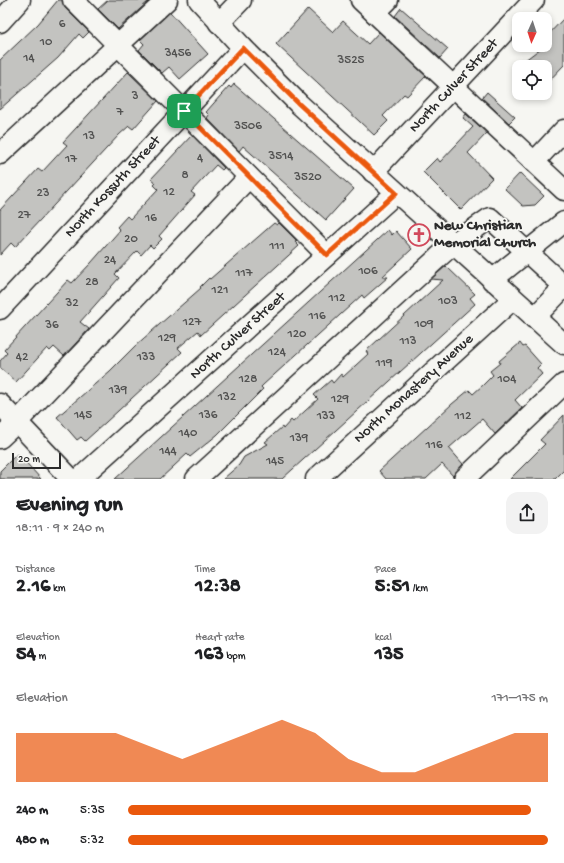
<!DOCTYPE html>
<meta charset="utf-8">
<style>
:root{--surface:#fff;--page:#f2f2f2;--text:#202124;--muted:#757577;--accent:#ea580c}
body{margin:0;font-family:"Gochi Hand",sans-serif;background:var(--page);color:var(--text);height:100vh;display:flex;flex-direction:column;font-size:15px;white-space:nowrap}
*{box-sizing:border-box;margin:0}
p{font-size:13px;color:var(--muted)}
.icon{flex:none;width:22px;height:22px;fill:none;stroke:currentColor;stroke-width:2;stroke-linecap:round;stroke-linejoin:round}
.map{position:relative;height:479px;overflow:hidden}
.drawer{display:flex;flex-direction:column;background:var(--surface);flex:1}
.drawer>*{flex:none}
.needle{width:26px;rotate:183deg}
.fabs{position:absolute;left:512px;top:12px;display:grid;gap:8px}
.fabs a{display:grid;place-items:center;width:40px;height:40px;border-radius:8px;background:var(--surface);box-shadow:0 2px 6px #0003;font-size:20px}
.scale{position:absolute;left:12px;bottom:10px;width:49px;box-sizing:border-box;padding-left:4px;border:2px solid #2b2b2b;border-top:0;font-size:11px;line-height:14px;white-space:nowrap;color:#2b2b2b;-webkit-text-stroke:3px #f6f6f2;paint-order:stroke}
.pin{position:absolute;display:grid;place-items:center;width:34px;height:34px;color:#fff;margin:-17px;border-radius:8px;box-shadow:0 2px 6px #0006}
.round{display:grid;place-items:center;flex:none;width:42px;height:42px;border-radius:12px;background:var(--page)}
.summary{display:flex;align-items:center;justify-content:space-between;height:68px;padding:0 16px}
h1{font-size:22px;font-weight:700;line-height:30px}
.figures{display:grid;grid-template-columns:repeat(3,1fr);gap:6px;height:68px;padding:4px 16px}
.figures div{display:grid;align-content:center}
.figures b{font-size:20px;font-weight:700}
.figures small{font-size:11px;font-weight:400}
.figures p{font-size:11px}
.chart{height:112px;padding:8px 16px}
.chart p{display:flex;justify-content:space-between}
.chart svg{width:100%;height:72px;margin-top:4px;fill:var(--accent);opacity:.7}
ul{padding:0 16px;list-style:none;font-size:13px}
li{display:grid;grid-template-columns:64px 48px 1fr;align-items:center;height:30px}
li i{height:10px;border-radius:5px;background:var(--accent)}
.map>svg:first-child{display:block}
</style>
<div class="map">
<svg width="564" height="479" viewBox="0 0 564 479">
<rect width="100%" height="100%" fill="#f6f6f2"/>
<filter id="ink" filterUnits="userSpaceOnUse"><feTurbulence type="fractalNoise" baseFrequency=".025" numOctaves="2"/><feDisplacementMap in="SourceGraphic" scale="8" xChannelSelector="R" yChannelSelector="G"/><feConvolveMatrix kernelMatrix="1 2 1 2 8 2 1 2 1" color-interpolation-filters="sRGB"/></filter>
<g filter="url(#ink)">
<g fill="#c3c3c0" stroke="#2b2b2b">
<path d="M58,0h4l3,8 24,24 -6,6 -4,-4 -21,24 -58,51v-49l38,-36z"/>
<path d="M108,0h42l-32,29 -20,-20z"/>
<path d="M401,8l47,41 -8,9 -45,-42z"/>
<path d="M308,9l25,23 10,-11 25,23 11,-12 47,44 -19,20 -3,-2 -21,22 5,5 -14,14 -98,-91z"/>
<path d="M170,12l38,42 -28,25 -11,-12 -7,6 -23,-23 5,-6 -4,-4z"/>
<path d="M564,18v47l-19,20v-18h-29l29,-22v-7z"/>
<path d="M128,72l30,29 -25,28 -4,-3 -10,9 -104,112 -4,-4 -11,12v-45l38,-41 4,3 25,-27 -4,-3z"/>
<path d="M234,84l120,105 -28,31 -83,-74 -4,5 -32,-33 2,-3 -3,-3 23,-26 2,2z"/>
<path d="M487,92l28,25 -6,6 -27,-25z"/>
<path d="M466,114l21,19 -19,20 24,25 -31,32 -38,-38 14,-14 3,4 33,-35 -10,-9z"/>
<path d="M192,135l32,33 -2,2 -6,-5 -25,27 4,3 -36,41 3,3 -9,9 -3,-3 -9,10 -4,-4 -22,23 4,4 -39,44 9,7 -25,27 -10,-9 -4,4 -3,-3 -31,34 -16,-14v-7l7,-8 -3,-3 64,-70 4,3 19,-20 29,-33 -3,-3 10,-11 3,3 28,-30 -4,-4 2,-2 -5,-4z"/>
<path d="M520,173l24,23 -9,9 -12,1 -18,-17z"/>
<path d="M274,223l3,2 2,-2 18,18 -2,1 4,4 -98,89 -3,-4 -20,17 4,4 -76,70 -21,19 -4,-4 -4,3 -20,-23 53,-46 25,-25 66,-58 -1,-1 9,-9 1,1z"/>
<path d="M388,230l4,5 4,-4 16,18 -30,28h6l-24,21 -2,-3 -99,90 -2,2 2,2 -46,46 -27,22 -3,-3 -27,25h-45z"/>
<path d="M446,266l29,28 -5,4 5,6 -193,175h-59l16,-14 5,-8 24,-13 -3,-2 17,-15 1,2 8,-9 2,2 25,-23 -4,-4 17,-15 2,3 8,-9 2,3 25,-23 -2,-3 77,-71 -12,-1z"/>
<path d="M520,343l3,4 2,-1 16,18 -4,4 5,6 -27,26 7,8 -27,26 -13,-15 -33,29 14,16 -10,12 -11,-12 -16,15h-40l-7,-8 73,-67 17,-14 4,4 10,-9 10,-10 -3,-4 10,-8 -1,-2z"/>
<path d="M564,415v55l-9,9h-45l35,-35 -5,-4z"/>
<path d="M17,454l4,3 20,22h-41v-8z"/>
</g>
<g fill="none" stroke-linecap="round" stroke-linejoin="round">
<g stroke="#2b2b2b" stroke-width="23">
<g id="minor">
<path d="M73,0l254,255"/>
<path d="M199,0l44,48 56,56 265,240"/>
<path d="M361,0l203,190"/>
<path d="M375,13l13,-13"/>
<path d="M0,22l20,-22"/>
<path d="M219,23l22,-23"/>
<path d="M0,154l167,-154"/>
<path d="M534,162l30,-32"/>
<path d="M373,172l161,-172"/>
<path d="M492,280l72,-58"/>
<path d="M0,309l243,-261"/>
<path d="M534,318l30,-31"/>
<path d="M0,404l71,75"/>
<path d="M0,438l17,-16 232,-245"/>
<path d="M79,479l317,-286"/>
<path d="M196,479l257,-235 37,-26 74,68"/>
<path d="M316,479l197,-180"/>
<path d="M464,479l100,-95"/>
</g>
</g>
<use href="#minor" stroke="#f6f6f2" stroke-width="20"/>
</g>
</g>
<g fill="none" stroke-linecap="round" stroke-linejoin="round" filter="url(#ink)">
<g stroke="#fff" stroke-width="8">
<path id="route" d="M243,48l56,56 97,89 -69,62 -143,-144z"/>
</g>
<use href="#route" stroke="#ea580c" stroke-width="5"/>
</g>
<defs>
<g id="church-ring" transform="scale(1.15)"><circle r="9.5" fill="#f6f6f2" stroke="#d1495b" stroke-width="1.5"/><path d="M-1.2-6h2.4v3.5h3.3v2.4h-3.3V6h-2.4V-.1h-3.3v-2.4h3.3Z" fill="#d1495b"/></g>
</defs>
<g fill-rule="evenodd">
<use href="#church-ring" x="419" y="235"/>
</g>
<g text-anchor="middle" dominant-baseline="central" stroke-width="3.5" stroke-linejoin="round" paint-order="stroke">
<g font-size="13" fill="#515150">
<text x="62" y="24">6</text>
<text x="46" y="42">10</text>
<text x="178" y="53">3456</text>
<text x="29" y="58">14</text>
<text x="351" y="60">3525</text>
<text x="135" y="96">3</text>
<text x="120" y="112">7</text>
<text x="248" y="126">3506</text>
<text x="89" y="136">13</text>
<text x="281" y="156">3514</text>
<text x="200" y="158">4</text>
<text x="71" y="159">17</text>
<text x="185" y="175">8</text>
<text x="308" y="177">3520</text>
<text x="169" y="192">12</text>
<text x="43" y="193">23</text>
<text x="24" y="215">27</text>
<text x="151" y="218">16</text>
<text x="131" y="239">20</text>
<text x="277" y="246">111</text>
<text x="110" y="260">24</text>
<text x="368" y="271">106</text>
<text x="244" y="273">117</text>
<text x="92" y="282">28</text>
<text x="220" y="290">121</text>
<text x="337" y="298">112</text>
<text x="448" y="301">103</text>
<text x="72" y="303">32</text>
<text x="317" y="316">116</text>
<text x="192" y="322">127</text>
<text x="424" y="324">109</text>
<text x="52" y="325">36</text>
<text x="297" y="334">120</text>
<text x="167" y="338">129</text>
<text x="408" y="341">113</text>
<text x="277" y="352">124</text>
<text x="22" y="357">42</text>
<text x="146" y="357">133</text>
<text x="384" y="363">119</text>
<text x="248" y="379">128</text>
<text x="507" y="379">104</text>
<text x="118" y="390">139</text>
<text x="227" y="397">132</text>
<text x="340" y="399">129</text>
<text x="83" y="415">145</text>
<text x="208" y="415">136</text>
<text x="326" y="416">133</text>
<text x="463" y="416">112</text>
<text x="188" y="433">140</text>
<text x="299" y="438">139</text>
<text x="434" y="445">116</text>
<text x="168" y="451">144</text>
<text x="275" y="461">145</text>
</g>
<g font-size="15" fill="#2b2b2b" stroke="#f6f6f2">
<text transform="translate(454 86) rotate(-47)">North Culver Street</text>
<text transform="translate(113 187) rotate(-47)">North Kossuth Street</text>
<text transform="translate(238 336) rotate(-42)">North Culver Street</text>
<text transform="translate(414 389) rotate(-42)">North Monastery Avenue</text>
</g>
<g font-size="15" font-weight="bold" fill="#2b2b2b" stroke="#f6f6f2" text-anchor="start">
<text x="434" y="226">New Christian<tspan x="434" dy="17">Memorial Church</tspan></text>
</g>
</g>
</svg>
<div class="fabs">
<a><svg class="needle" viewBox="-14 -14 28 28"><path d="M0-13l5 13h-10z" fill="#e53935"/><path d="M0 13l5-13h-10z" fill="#757577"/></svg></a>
<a><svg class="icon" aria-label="locate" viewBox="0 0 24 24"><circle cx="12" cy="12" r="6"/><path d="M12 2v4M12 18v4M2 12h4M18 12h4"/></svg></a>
</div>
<div class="scale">20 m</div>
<div class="pin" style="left:184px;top:111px;background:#1e9e55"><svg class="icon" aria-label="arrive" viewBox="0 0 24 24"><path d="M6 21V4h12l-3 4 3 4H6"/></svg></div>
</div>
<section class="drawer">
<div class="summary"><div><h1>Evening run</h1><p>18:11 · 9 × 240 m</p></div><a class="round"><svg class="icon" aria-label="share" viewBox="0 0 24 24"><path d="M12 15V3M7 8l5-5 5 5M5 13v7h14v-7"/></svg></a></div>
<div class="figures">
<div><p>Distance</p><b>2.16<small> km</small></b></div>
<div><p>Time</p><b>12:38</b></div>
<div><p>Pace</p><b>5:51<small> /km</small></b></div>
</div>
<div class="figures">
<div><p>Elevation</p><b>54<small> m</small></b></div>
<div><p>Heart rate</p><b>163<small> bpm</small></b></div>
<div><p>kcal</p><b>135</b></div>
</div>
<div class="chart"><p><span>Elevation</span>171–175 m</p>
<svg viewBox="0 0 160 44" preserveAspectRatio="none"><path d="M0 44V14L10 14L20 14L30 14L40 22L50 30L60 22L70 14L80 6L90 14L100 30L110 38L120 38L130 30L140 22L150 14L160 14V44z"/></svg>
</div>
<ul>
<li><b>240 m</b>5:35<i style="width:96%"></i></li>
<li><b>480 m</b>5:32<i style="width:100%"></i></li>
</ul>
</section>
